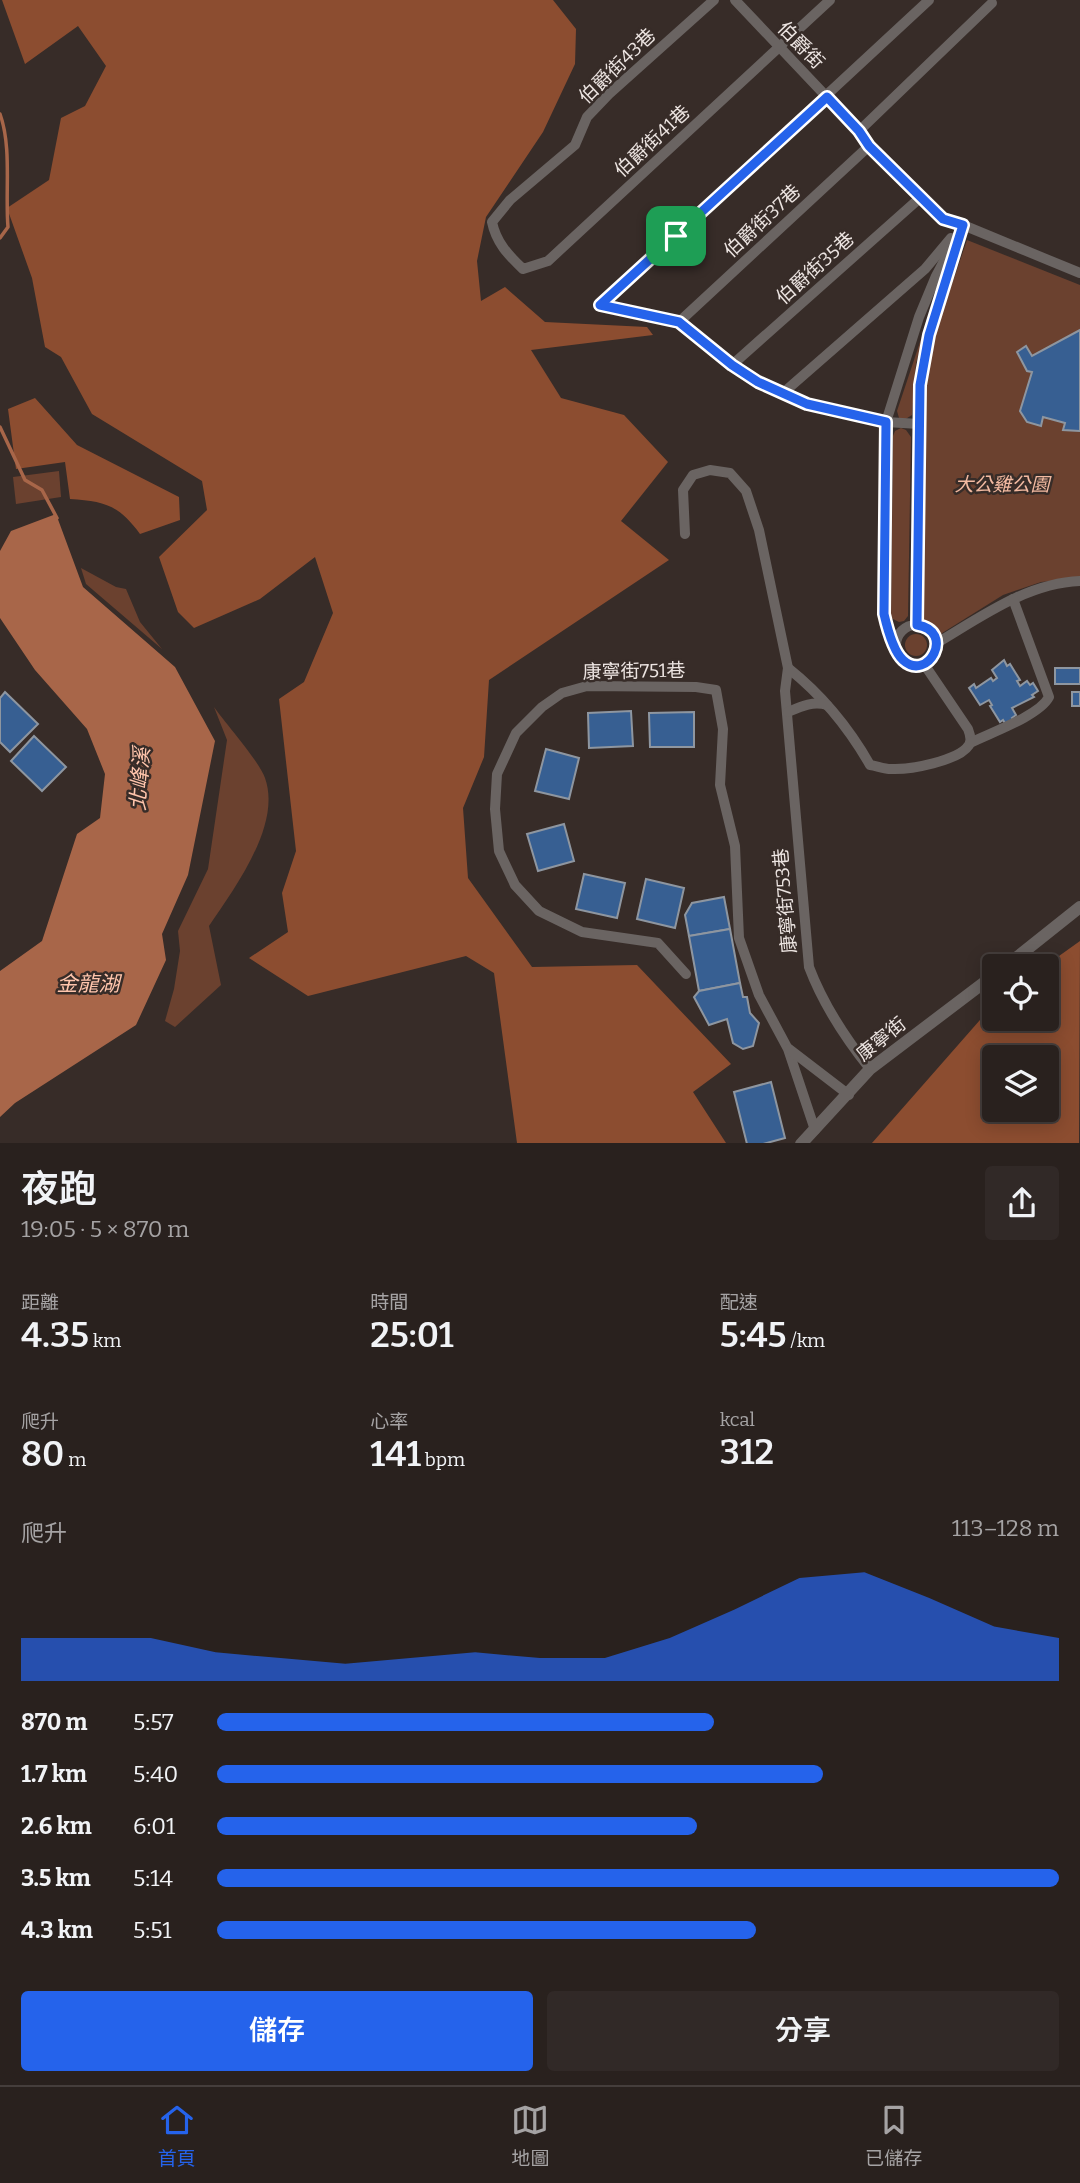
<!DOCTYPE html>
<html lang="zh-TW">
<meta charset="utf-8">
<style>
:root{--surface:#29211e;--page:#312927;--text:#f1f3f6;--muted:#a5a3a4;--line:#453e3c;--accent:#2563eb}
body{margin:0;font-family:Bitter,"Noto Sans TC",serif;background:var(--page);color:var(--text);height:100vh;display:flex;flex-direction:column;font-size:26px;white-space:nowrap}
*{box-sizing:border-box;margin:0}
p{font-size:23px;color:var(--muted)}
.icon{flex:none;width:38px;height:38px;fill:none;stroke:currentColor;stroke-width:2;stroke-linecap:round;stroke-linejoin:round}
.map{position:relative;height:1143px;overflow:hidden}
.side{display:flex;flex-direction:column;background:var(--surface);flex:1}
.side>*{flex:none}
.buttons{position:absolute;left:982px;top:954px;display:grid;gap:14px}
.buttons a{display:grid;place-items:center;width:77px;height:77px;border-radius:7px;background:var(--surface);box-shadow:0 4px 18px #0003,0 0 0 2px var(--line);font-size:35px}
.pin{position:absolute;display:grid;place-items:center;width:60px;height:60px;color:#fff;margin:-30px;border-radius:14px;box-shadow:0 4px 10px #0006}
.round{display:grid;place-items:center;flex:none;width:74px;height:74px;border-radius:7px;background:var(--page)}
.summary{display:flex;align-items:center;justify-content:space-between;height:119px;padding:0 21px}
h1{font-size:38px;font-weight:600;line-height:52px}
.figures{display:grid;grid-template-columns:repeat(3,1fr);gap:10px;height:119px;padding:7px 21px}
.figures div{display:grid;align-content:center}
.figures b{font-size:35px;font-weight:600}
.figures small{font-size:19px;font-weight:400}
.figures p{font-size:19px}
.chart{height:196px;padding:14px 21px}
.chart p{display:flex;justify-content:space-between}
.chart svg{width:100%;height:126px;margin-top:7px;fill:var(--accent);opacity:.7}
.primary-button{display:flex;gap:14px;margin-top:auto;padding:14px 21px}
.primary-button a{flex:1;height:80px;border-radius:7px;background:var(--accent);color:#fff;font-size:28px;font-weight:600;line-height:80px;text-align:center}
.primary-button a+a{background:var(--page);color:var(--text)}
ul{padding:0 21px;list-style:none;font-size:23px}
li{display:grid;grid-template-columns:112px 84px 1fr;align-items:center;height:52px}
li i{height:18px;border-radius:9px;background:var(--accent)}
.menu{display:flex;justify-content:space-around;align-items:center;height:98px;border-top:2px solid var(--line);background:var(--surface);font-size:19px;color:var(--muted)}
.menu a{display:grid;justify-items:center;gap:4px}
.menu .on{color:var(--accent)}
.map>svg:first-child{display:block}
</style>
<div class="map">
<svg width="1080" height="1144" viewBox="0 0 1080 1144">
<rect width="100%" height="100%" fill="#372c28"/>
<g fill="#6b412f">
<path d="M967,240l113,45v293l-39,4 -38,13 -64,40 -4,-8 -13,-9 4,-228 10,-59z"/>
<path d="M943,273l-27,90 -4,52 -8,5 -5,-2 -2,-7z"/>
<path d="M901,428l5,2 5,7 -3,179 -4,5 -5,1 -8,-4 2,-182 2,-5z"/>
<path d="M59,471l2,26 -45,7 -3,-27z"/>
<path d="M81,568l35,19 10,2 14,33 22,27 -76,-65z"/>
<circle cx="916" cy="645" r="11"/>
<path d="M214,707c12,17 45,54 51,71 17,47 -31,111 -56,148l12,59 -46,42 -10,-6 9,-32 6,-38 -2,-20 30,-62 19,-129z"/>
</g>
<g fill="#8c4d30" fill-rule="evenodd">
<path d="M2,0h551l23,29 -1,35 -32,68 -57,85 -9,44 4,40 24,-14 40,35 102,5 6,8 -122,15 30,48 63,17 44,47 -47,59 48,39 -180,120 -5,77 -21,51 5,70 64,89 105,-2 94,99 -38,28 33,51h-209l-23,-170 -28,-17 -158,40 -59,-38 39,-26 -6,-39 14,-42 -17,-152 25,-17 29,-69 -18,-56 -55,42 -66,29 -16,-16 -19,-55 48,-47 -5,-29 -110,-67 -31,-57 -16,-10 -13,-69 -25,-70 42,-28 12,-62 24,-12 21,-40 -28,-40 -53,38z"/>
<path d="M35,398l42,47 102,52 1,23 -40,14c-21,-29 -36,-33 -70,-35l-5,-37 -49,7 -8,-60z"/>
<path d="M1080,941l-1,202h-207l122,-139v14h52l-1,-52zM1046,1057v53h-52v-53z"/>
</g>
<path fill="#a86649" d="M56,514l27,73 92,80 40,74 -27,134 -26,59 4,26 -30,65 -121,78 -15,14v-146l42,-30 35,-107 23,-16 5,-44 -18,-45 -52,-59 -35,-52v-67l11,-20z"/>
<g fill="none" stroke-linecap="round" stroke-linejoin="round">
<g stroke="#a86649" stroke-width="3.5">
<path d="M0,114c12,33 5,78 8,113l-8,11"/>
<path d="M0,427l25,53 17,10 15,28"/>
</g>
</g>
<g fill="#375f92" stroke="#8e96a0" stroke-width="2">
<path d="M1080,330v101l-17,-1 2,-7 -22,-6 -2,9 -14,-4 -7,-11 12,-39 -5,-1 -10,-19 9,-6 6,10z"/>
<path d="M1004,660l3,6 3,-2 10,16 -3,1 3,5 7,-5 3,4 3,-2 5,8 -6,4 2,2 -22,11 4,7 -4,3 2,3 -8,4 -3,-5 -3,2 -10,-16 2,-1 -3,-5 -9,5 -11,-17 5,-4 2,4 15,-10 2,3 4,-3 -5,-8z"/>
<rect x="1055" y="668" width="25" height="16"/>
<path d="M5,692l33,32 -28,28 -10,-10v-44z"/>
<rect x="1072" y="692" width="8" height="14"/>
<path d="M631,711l2,35 -44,2 -1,-35z"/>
<path d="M694,712v35h-44l-1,-34z"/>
<path d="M34,736l32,31 -24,24 -31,-30z"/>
<path d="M546,749l33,9 -10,41 -34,-8z"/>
<path d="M564,824l10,37 -36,10 -11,-37z"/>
<path d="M584,874l41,9 -8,35 -41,-9z"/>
<path d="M646,879l38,9 -9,40 -38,-9z"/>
<path d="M724,897l6,32 -41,7 -4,-21 7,-12z"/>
<path d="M730,929l10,54 -41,8 -10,-55z"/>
<path d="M740,983l3,14h4l3,16 9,10 -6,23 -10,3 -10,-6 -6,-24 -18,6 -15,-28 5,-6z"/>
<path d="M771,1082l14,56 -22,6h-16l-13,-52z"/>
</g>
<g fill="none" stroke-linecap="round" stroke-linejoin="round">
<g stroke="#6a6462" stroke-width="10">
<path d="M714,0l-105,94 -22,23 -12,28 -65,55 -18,22c4,20 16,33 31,47l25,-8 282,-261"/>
<path d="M735,0l124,131 10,15 74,73 20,6 117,48"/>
<path d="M859,131l133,-128"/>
<path d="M600,305l329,-305"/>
<path d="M600,305l79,17 53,43 26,16 49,23 79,18 33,2"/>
<path d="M679,322l190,-176"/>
<path d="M732,365l189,-168"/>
<path d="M783,393l142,-124 26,-31"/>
<path d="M685,534l-2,-44 10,-15 17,-5 20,3 16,18 13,39 29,138 -3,23 24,276c14,37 37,72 61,102"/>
<circle cx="916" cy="645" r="20"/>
<path d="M917,625l3,-240 9,-50 25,-83"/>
<path d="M937,643c44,-26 90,-60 143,-62"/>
<path d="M896,646l-12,-32 2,-192 33,-105 17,-41 27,-51"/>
<path d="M788,668c34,27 61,60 82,97 7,1 14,4 21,4 18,1 68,-8 78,-24 3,-5 1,-11 -1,-16l-44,-65"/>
<path d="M788,712c14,-6 25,-11 39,-7"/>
<path d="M970,743c20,-10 69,-27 79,-46l-36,-98"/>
<path d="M686,974l-28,-31 -76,-11 -43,-21 -24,-26 -16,-34 -4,-42 2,-35 19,-41 26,-26 20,-14 25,-7 109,1 20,3 7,39 -3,56 15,61 4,92 20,57 29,54 27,81"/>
<path d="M789,1049l60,46"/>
</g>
<g stroke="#6a6462" stroke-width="12">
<path d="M1006,966l74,-59"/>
<path d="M801,1144l69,-75 124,-94"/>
</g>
</g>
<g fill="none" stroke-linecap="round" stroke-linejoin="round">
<g stroke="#fff" stroke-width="14">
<path id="route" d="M827,97l32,34 10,15 74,73 20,6 -34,110 -9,50 -3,240c39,6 11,58 -14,35 -10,-9 -16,-33 -19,-46l2,-192 -79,-18 -49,-22 -26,-17 -53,-43 -79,-17z"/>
</g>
<use href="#route" stroke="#2563eb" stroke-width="9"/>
</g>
<g text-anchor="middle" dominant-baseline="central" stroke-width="5" stroke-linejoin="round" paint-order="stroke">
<g font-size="19" fill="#ece4e1" stroke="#372c28">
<text transform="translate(801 45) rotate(46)">伯爵街</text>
<text transform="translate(617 66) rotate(-44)">伯爵街43巷</text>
<text transform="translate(652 141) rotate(-43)">伯爵街41巷</text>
<text transform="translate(762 221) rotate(-43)">伯爵街37巷</text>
<text transform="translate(815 268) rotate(-42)">伯爵街35巷</text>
<text transform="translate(634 671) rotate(-1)">康寧街751巷</text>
<text transform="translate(785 901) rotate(-95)">康寧街753巷</text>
<text transform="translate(881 1039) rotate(-39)">康寧街</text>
</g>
<g font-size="19" font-style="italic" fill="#f3baa1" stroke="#372c28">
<text x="1002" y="484">大公雞公園</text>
</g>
<g font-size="21" font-style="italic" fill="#ffc5ac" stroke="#372c28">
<text transform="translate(140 779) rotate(-86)">北峰溪</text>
<text x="88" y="984">金龍湖</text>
</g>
</g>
</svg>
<div class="buttons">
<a><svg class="icon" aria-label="locate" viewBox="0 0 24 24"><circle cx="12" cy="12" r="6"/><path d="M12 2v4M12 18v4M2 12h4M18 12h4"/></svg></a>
<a><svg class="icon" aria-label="layers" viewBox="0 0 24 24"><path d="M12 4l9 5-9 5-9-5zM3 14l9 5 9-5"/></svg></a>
</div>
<div class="pin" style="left:676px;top:236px;background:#1e9e55"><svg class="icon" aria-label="arrive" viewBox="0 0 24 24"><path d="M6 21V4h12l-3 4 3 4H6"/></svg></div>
</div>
<section class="side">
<div class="summary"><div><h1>夜跑</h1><p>19:05 · 5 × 870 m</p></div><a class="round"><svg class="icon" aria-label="share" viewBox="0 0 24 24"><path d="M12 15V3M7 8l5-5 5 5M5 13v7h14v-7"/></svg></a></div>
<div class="figures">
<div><p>距離</p><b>4.35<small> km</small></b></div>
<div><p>時間</p><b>25:01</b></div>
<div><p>配速</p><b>5:45<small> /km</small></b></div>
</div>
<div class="figures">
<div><p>爬升</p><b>80<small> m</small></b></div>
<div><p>心率</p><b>141<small> bpm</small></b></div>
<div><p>kcal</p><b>312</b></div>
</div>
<div class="chart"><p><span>爬升</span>113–128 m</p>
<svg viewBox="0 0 160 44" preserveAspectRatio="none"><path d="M0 44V29L10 29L20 29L30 34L40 36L50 38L60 36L70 34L80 36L90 36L100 29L110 19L120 8L130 6L140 15L150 25L160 29V44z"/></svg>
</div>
<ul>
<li><b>870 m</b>5:57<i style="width:59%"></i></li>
<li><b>1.7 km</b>5:40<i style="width:72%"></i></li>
<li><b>2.6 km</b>6:01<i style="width:57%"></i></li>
<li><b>3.5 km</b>5:14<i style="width:100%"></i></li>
<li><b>4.3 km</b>5:51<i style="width:64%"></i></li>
</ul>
<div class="primary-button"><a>儲存</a><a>分享</a></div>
</section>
<nav class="menu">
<a class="on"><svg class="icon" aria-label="home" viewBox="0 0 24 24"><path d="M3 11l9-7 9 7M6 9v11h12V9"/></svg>首頁</a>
<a><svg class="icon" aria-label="map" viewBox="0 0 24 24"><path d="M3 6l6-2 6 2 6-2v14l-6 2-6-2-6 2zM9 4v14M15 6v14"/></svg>地圖</a>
<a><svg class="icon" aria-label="saved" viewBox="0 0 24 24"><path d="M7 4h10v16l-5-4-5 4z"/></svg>已儲存</a>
</nav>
